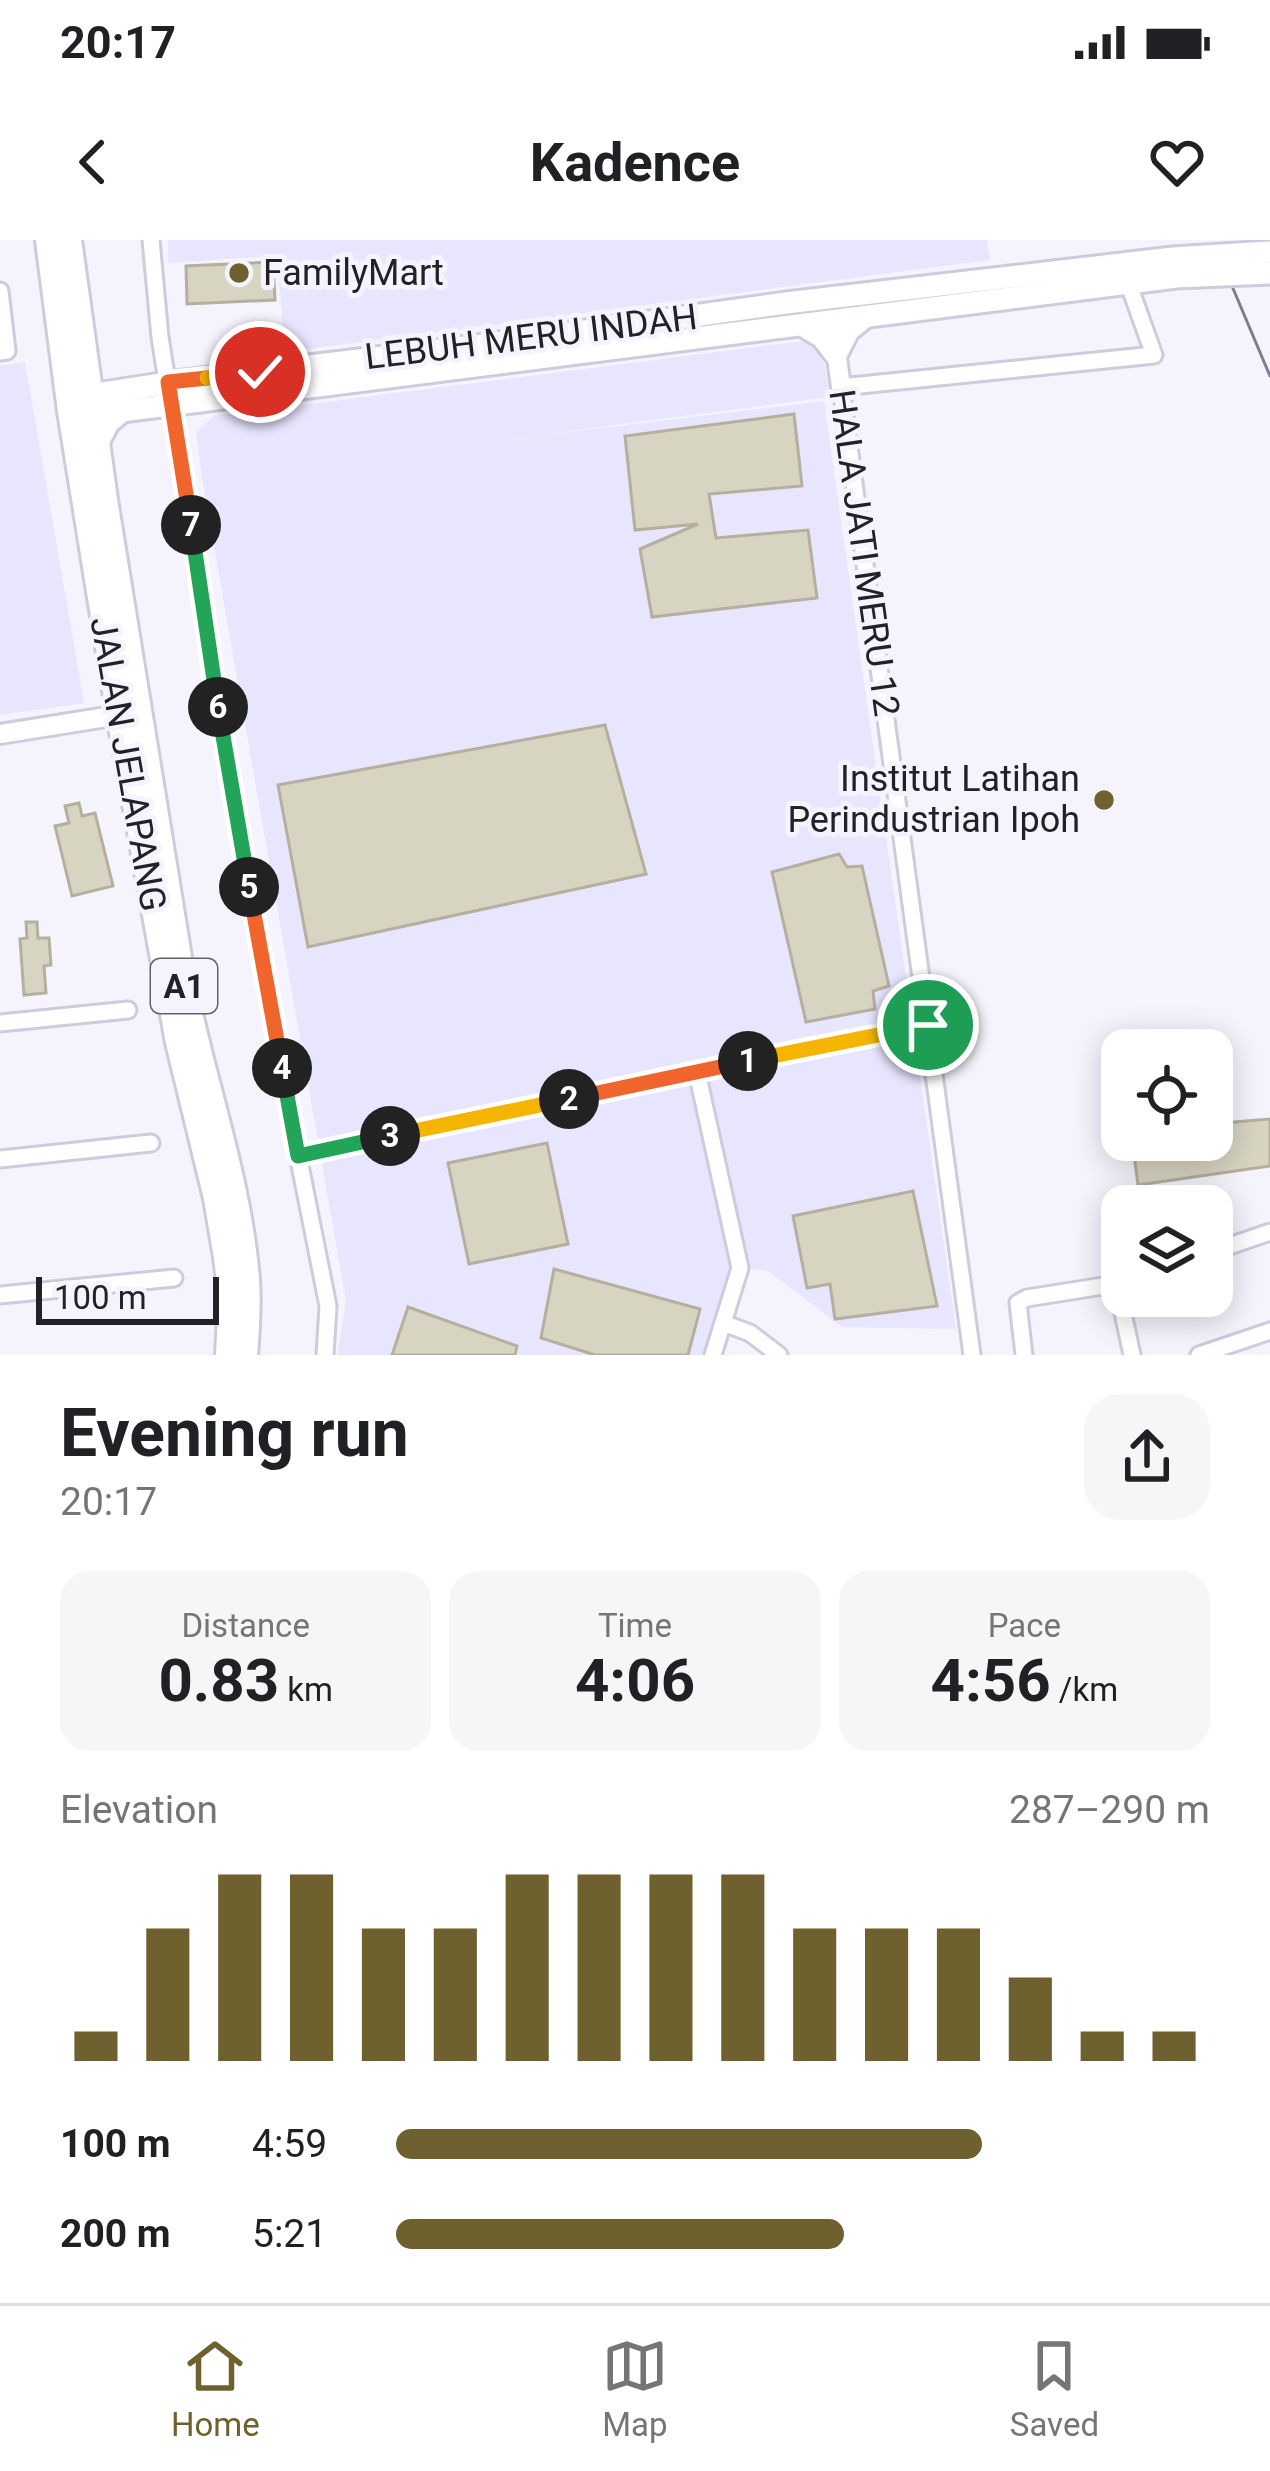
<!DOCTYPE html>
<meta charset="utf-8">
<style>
:root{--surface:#fff;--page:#f6f6f6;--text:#202124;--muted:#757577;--line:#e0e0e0;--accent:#6f612f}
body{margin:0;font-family:Roboto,sans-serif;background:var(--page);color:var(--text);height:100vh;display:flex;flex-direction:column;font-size:45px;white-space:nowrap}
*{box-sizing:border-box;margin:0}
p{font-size:39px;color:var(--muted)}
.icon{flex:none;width:66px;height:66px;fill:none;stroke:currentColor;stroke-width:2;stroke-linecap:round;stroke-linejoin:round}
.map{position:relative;height:1115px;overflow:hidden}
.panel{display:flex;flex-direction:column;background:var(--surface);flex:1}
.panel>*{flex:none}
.fabs{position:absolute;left:1101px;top:789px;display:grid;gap:24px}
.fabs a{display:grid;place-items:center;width:132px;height:132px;border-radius:24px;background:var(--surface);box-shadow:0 6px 30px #0003;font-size:60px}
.scale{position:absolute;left:36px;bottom:30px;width:183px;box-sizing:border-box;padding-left:12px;border:6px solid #222128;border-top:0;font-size:33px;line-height:42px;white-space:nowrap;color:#222128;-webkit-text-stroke:9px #f5f4fc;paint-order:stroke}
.pin{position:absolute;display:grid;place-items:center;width:102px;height:102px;color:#fff;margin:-51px;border:6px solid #fff;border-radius:50%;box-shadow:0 3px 12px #0007}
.km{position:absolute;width:60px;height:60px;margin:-30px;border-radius:50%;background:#222;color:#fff;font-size:33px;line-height:60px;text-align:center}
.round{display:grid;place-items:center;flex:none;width:126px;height:126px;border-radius:36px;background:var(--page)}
.summary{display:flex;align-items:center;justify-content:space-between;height:204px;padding:0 60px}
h1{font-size:66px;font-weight:700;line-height:90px}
.stats{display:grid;grid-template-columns:repeat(3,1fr);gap:18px;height:204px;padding:12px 60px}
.stats div{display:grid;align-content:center;border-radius:30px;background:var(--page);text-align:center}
.stats b{font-size:60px;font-weight:700}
.stats small{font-size:33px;font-weight:400}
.stats p{font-size:33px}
.chart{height:336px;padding:24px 60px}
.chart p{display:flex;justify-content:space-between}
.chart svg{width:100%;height:216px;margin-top:12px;stroke:var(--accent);stroke-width:6}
ul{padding:0 60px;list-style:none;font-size:39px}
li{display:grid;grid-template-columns:192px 144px 1fr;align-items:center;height:90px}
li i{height:30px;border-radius:15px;background:var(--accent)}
.status{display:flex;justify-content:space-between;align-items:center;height:84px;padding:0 60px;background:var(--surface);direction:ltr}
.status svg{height:33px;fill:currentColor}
header{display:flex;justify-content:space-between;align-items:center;height:156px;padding:0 60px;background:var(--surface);font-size:54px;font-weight:700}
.tabs{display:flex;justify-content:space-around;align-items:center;height:168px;border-top:3px solid var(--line);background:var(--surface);font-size:33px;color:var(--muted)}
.tabs a{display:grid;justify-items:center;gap:6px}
.tabs .active{color:var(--accent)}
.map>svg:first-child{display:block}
</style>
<div class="status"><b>20:17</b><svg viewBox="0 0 49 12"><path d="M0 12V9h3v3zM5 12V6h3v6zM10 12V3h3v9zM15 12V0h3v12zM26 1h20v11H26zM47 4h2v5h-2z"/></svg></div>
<header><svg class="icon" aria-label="back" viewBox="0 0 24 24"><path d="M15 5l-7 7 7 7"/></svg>Kadence<svg class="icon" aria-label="heart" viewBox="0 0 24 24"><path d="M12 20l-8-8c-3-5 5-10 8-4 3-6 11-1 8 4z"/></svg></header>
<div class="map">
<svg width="1270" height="1115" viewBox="0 0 1270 1115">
<rect width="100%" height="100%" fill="#f5f4fc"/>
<g fill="#e8e5ff">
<path d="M168,0h819l3,20 -705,92 -8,-96 -109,7z"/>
<path d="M812,100l11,17 7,40 -353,46 347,-42 132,928 -114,-2 -74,-56 -34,-5 -29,89h-368l9,-54 -144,-823 -6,-46 18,-16z"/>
<path d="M25,122l59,341 -84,12v-349z"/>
</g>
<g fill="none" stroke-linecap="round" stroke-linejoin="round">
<path stroke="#7f7b94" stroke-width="3" d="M1232,46l38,90"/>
</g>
<g fill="#d8d4c2" stroke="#b4af9e" stroke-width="3">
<path d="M273,22l2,38 -88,4 -1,-38z"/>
<path d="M794,174l8,72 -93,8 7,44 92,-8 9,68 -165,19 -12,-68 58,-25 -63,6 -10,-94z"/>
<path d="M605,485l41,149 -338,73 -30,-162z"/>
<path d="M79,563l3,13 13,-3 18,73 -41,10 -17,-70 14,-3 -4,-17z"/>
<path d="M839,614l8,13 15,-1 27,120 -16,5 2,18 -69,13 -34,-150z"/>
<path d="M26,682h11l1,16h11l2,27 -7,1 2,27 -22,2 -4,-56 7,-1z"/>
<path d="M1270,879v47l-132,19 -6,-45h80v-16z"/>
<path d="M547,903l21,101 -99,20 -21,-101z"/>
<path d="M913,951l24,115 -102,13 -5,-35 -23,4 -14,-72z"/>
<path d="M554,1029l146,40 -12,46h-93l-54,-17z"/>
<path d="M408,1067l109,39 -2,9h-123z"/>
</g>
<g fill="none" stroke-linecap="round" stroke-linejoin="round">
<g stroke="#cdcbdd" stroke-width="21">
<g id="minor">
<path d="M151,0l9,97 66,421 72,397 30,151 -3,49"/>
<path d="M0,51l7,60 -7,1"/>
<path d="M0,783l128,-13"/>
<path d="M697,832l43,196 -27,87"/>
<path d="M298,915l630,-130"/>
<path d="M0,919l151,-16"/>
<path d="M1212,1012l58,-20"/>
<path d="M1117,1045l15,70"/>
<path d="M0,1055l174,-17"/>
<path d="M723,1083l27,10 29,22"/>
<path d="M972,1115l-131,-968 313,-32 -29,-81"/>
<path d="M1024,1115l-6,-52 9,-5 95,-15"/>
<path d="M1199,1115l71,-24"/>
</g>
</g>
<g stroke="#cdcbdd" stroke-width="24">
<g id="tertiary">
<path d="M832,82l9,65"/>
<path d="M0,494l119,-19"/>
</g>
</g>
<g stroke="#cdcbdd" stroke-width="27">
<g id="secondary">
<path d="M802,85l20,12 14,18 12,-24 17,-14"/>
<path d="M77,165l13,-10 78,-12 316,-38 302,-42 387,-45 97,-6"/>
<path d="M106,173l1070,-136 94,-4"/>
</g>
</g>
<g stroke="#cdcbdd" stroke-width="30">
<g id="primary">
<path d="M48,0l22,171 49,304 59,327 38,156 10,59 5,40 -3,58"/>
<path d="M69,0l36,260 77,476c19,101 57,201 65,304 2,25 0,50 -2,75"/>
<path d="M97,201l10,-19 14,-12"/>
</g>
</g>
<use href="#minor" stroke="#fff" stroke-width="15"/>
<use href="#tertiary" stroke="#fff" stroke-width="18"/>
<use href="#secondary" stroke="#fff" stroke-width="21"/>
<use href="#primary" stroke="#fff" stroke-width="24"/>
</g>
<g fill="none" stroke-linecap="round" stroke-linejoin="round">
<g stroke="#fff" stroke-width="24">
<path id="split-1" d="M748,821l180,-36"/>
</g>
<g stroke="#fff" stroke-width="24">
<path id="split-2" d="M569,859l179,-38"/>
</g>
<g stroke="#fff" stroke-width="24">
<path id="split-3" d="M390,896l179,-37"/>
</g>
<g stroke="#fff" stroke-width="24">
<path id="split-4" d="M282,828l16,88 92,-20"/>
</g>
<g stroke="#fff" stroke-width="24">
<path id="split-5" d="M249,647l33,181"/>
</g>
<g stroke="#fff" stroke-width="24">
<path id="split-6" d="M218,467l31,180"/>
</g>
<g stroke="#fff" stroke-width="24">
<path id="split-7" d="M191,285l27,182"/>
</g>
<g stroke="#fff" stroke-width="24">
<path id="split-8" d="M191,285l-23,-143 39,-4"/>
</g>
<g stroke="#fff" stroke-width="24">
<path id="split-9" d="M207,138l53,-6"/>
</g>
<use href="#split-1" stroke="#f5b400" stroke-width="15"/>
<use href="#split-2" stroke="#f0652b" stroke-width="15"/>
<use href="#split-3" stroke="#f5b400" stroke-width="15"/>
<use href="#split-4" stroke="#22a559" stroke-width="15"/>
<use href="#split-5" stroke="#f0652b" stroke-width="15"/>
<use href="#split-6" stroke="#22a559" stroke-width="15"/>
<use href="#split-7" stroke="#22a559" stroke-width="15"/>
<use href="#split-8" stroke="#f0652b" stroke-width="15"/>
<use href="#split-9" stroke="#f5b400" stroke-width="15"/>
</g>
<g fill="#6f612f" stroke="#f5f4fc" stroke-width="4.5">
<circle cx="239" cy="33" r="12"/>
<circle cx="1104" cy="560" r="12"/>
</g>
<g text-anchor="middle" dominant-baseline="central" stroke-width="10" stroke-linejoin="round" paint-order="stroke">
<rect fill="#f5f4fc" stroke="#616068" stroke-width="3" x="151" y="719" width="66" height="54" rx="9"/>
<g font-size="33" font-weight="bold" fill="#222128">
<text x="184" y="746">A1</text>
</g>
<g font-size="36" fill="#222128" stroke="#f5f4fc" text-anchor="start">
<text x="263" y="33">FamilyMart</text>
<text x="1080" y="539" text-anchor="end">Institut Latihan<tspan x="1080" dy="41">Perindustrian Ipoh</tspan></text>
</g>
<g font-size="36" fill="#222128" stroke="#f5f4fc">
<text transform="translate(531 97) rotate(-7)">LEBUH MERU INDAH</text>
<text transform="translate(864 313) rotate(82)">HALA JATI MERU 12</text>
<text transform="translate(128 524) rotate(80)">JALAN JELAPANG</text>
</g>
</g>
</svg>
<div class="fabs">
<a><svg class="icon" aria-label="locate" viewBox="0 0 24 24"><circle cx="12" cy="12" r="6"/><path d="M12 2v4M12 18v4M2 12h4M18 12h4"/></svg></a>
<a><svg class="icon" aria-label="layers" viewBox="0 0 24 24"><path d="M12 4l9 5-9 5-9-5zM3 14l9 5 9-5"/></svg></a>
</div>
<div class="scale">100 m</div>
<div class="pin" style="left:928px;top:785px;background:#1e9e55"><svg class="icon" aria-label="arrive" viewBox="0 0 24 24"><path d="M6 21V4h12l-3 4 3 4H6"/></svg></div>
<div class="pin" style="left:260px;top:132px;background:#d93025"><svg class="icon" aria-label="check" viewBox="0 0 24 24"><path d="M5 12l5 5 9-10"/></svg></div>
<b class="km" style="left:748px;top:821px">1</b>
<b class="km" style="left:569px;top:859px">2</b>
<b class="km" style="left:390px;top:896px">3</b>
<b class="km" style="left:282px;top:828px">4</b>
<b class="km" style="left:249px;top:647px">5</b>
<b class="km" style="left:218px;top:467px">6</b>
<b class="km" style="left:191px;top:285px">7</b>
</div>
<section class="panel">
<div class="summary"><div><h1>Evening run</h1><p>20:17</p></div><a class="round"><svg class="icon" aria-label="share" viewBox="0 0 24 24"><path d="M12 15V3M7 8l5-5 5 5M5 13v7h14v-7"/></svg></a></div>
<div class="stats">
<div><p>Distance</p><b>0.83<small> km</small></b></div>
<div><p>Time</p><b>4:06</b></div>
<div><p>Pace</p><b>4:56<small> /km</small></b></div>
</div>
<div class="chart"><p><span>Elevation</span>287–290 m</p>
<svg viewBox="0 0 160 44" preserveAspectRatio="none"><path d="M5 44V38M15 44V17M25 44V6M35 44V6M45 44V17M55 44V17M65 44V6M75 44V6M85 44V6M95 44V6M105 44V17M115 44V17M125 44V17M135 44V27M145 44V38M155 44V38"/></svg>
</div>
<ul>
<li><b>100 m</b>4:59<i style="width:72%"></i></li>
<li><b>200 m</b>5:21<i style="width:55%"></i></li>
</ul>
</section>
<nav class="tabs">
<a class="active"><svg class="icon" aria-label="home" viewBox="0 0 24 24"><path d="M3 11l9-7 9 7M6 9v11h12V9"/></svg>Home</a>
<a><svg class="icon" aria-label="map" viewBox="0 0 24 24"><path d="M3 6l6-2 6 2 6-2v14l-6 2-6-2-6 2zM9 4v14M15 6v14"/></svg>Map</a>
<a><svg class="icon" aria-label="saved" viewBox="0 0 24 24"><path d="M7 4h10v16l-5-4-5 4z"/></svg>Saved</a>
</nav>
